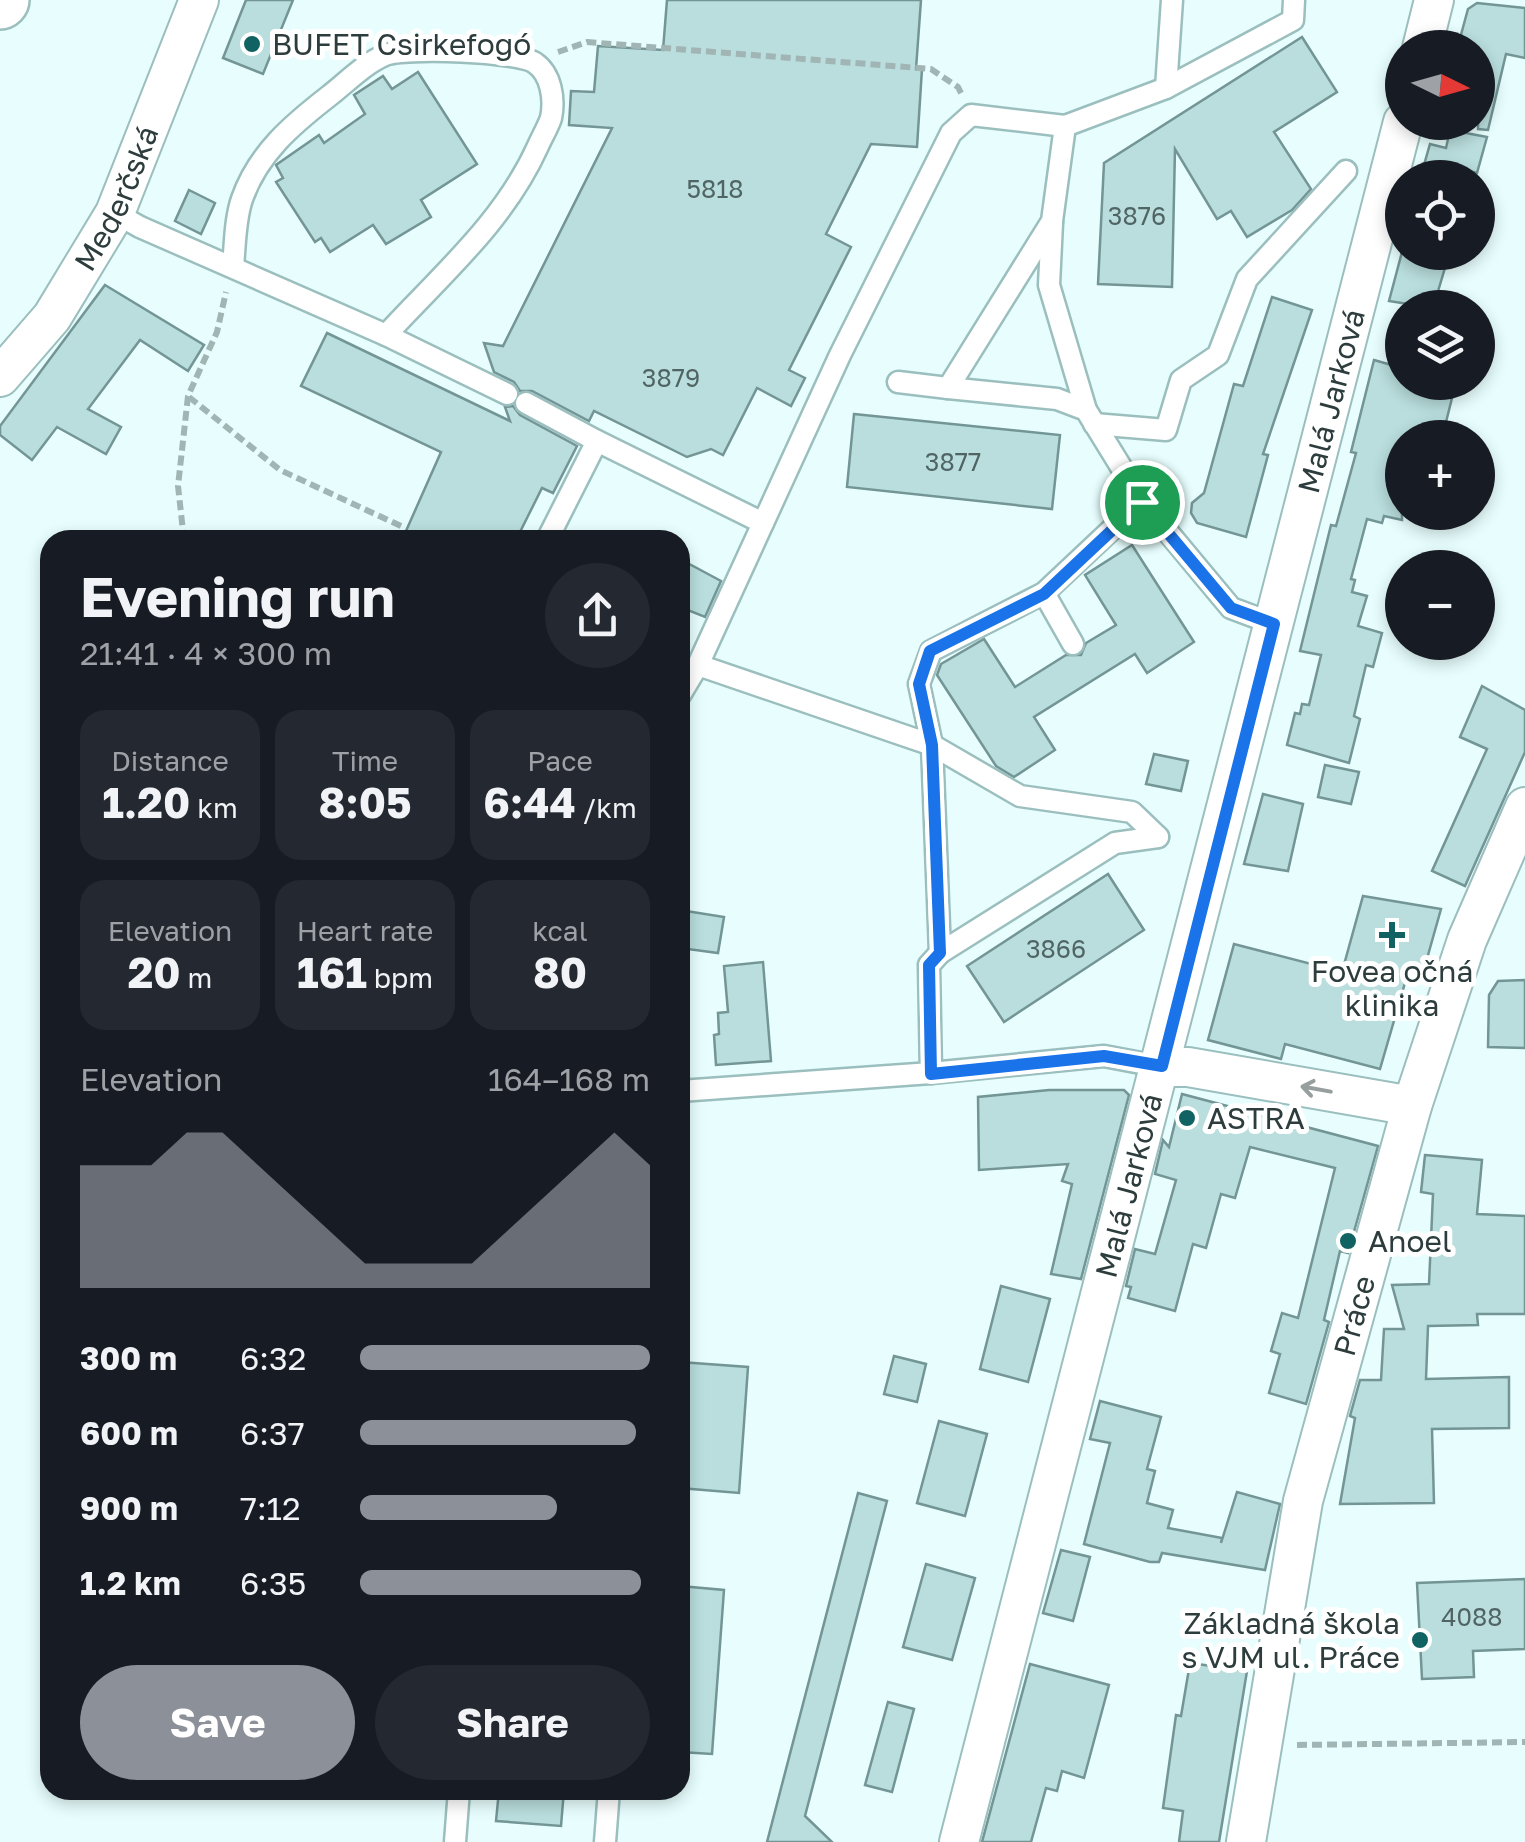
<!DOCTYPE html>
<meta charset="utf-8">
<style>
:root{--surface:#171b24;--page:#242831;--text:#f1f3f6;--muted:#9ea1a6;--accent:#8c9099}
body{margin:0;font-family:"Golos Text",sans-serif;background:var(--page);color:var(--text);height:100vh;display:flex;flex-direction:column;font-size:38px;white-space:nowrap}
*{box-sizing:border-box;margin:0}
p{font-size:32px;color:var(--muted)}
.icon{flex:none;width:55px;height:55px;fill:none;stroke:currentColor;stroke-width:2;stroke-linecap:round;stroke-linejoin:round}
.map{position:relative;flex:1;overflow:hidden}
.drawer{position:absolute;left:40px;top:530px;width:650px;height:1270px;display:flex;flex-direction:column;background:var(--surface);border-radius:30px;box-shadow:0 5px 15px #0003}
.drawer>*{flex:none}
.needle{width:65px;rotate:95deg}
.tools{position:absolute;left:1385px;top:30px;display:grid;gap:20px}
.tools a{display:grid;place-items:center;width:110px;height:110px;border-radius:50%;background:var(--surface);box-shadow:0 5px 15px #0003;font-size:50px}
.pin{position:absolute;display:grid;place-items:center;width:85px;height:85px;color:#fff;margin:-42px;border:5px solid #fff;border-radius:50%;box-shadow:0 2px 10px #0007}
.round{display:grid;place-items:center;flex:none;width:105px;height:105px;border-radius:52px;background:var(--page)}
.head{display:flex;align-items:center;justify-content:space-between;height:170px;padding:0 40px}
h1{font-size:55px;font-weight:700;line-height:75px}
.stats{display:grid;grid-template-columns:repeat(3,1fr);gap:15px;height:170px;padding:10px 40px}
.stats div{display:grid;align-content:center;border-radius:25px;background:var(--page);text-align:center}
.stats b{font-size:42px;font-weight:700}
.stats small{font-size:28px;font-weight:400}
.stats p{font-size:28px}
.chart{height:280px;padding:20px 40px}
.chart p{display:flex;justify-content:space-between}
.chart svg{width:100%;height:180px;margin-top:10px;fill:var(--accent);opacity:.7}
.primary-button{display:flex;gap:20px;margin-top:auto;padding:20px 40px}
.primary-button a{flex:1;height:115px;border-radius:60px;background:var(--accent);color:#fff;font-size:40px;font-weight:700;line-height:115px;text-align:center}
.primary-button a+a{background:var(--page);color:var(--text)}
ul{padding:0 40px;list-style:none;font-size:32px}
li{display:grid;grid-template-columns:160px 120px 1fr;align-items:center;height:75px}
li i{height:25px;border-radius:12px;background:var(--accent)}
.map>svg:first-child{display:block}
</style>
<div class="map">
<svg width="1525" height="1842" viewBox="0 0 1525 1842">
<rect width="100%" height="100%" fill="#e8fefe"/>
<g fill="#b9dedd" stroke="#739595" stroke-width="2.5">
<path d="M246,0h47l-30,74 -40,-16z"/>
<path d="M667,0h254l-5,69h6l-5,78 -46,-3 -45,90 25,13 -62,123 16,8 -14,28 -34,-18 -34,67 -12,-6 -24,8 -93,-46 -5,10 -57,-30h-12l-6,-9 -20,-10 -10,-29 19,3 109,-218 -43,-3 2,-34 23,1 4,-46 65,4z"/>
<path d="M1477,3l48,5v50l-19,-4 -18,76 -10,-1v-82l-19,-5 9,-33z"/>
<path d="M1302,37l35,55 -63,40 37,57 -19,21 -45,27 -16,-26 -14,8 -42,-70 -3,138 -74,-3 6,-121z"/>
<path d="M418,72l59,92 -56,36 10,17 -45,27 -13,-19 -43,27 -9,-14 -6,4 -39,-60 7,-4 -7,-13 43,-30 5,8 41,-29 -11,-19 29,-19 9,13z"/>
<path d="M1450,130l37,7 -10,36 -7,-2 -1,7h-28l-19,-6 8,-28 16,4z"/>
<path d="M189,190l26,13 -14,31 -26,-13z"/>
<path d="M1402,252l45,9 -14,47 -44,-7z"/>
<path d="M105,285l99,60 -16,26 -48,-31 -52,69 33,18 -15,27 -49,-27 -25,33 -32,-25v-9z"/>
<path d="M1272,297l40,13 -49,144 5,1 -22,82 -49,-14 -6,-10 1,-10 12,-10 30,-109 9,2z"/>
<path d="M327,333l183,88 -5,-14 8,-1 7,9 57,31 -24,47 -11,-5 -26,52h-114l39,-88 -140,-66z"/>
<path d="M1374,360l28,8v14h54l-14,56h-40v82l-18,-4 -2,7 -15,-4 -16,60 4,1 -3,12 15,4 -9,30 24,7 -9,34 -7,-2 -12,51 6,3 -11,44 -62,-18 8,-32 5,1 2,-10 7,1 12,-50 -21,-4 31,-126 5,1 20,-73 -5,-1z"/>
<path d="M854,414l206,21 -8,74 -205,-22z"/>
<path d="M1132,545l62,97 -47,31 -12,-19 -101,63 21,33 -41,27 -18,-11 -59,-91 4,-11 43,-25 31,48 51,-32h15l5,-12 30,-18 -31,-50z"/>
<path d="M680,559l41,22 -16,36 -25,-10z"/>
<path d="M1482,686l43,24v42l-60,134 -33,-15 55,-122 -27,-12z"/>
<path d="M1154,754l34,7 -7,30 -35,-7z"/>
<path d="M1325,765l34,7 -8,32 -33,-7z"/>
<path d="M1263,794l40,10 -15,67 -44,-7z"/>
<path d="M1108,874l36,56 -140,92 -37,-56z"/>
<path d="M1363,896l78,13 -20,71 -14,-4 -27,93 -95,-25 -4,15 -73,-19 26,-96 108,28z"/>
<path d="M680,910l44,7 -6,36 -38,-5z"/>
<path d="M763,962l8,99 -55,4 -2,-30 5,-1 -1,-21 10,-1 -4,-46z"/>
<path d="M1525,980v68l-37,-1 1,-52 9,-14z"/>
<path d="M1049,1090h75l5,5 -48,184 -30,-5 21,-90 -10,-3 6,-17 -89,6 -1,-73z"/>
<path d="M1182,1094l196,52 -30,107 -8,-2 -16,69 5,2 -23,82 -37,-11 11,-39 -9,-3 11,-38 16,5 37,-150 -85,-21 -15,51 -14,-4 -15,54 -13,-4 -18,67 -47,-13 3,-11 -5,-1 9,-37 20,5 21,-74 -21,-6 8,-34 6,7z"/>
<path d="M1425,1155l57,5 -5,54 48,2v98h-48l1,11 -50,1 -2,53 83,-2v51l-77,1 2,74 -94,1 15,-86 -5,-2 10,-36h21l3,-51h20l-12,-44 37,-1 4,-90 -12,-2z"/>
<path d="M1001,1286l49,13 -22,83 -48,-13z"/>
<path d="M894,1356l32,8 -9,38 -33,-8z"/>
<path d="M680,1362l68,5 -9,126 -59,-5z"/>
<path d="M1100,1401l61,16 -14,52 8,2 -8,32 26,7 -5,18 54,10 -1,5 16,-51 43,12 -15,66 -103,-17 -3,9h-9l-66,-18 26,-101 -20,-4z"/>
<path d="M939,1421l48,13 -22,82 -48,-13z"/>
<path d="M858,1493l29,8 -82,315 27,26h-65z"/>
<path d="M1061,1550l29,7 -17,64 -30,-8z"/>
<path d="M926,1564l49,14 -23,82 -49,-13z"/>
<path d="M1525,1579v70l-52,2 1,26 -52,2 -5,-96z"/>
<path d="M680,1586l44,4 -12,164 -32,-2z"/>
<path d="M1190,1663l57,8 -28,171h-40l4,-31 -20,-3 13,-93 5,1z"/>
<path d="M1030,1664l79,21 -25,93 -22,-7 -5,20 -11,-3 -15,54h-49z"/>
<path d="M888,1702l26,7 -22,83 -27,-7z"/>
<path d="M499,1790h65l-3,36 -65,-5z"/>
</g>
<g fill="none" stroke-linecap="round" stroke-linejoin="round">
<g stroke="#9bbfbe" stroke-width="25">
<g id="service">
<path d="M1166,88l6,-88"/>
<path d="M115,213l25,14 246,108 121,59"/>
<path d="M1052,223l-3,62 37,125"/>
<path d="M233,267c2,-22 2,-48 9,-68 16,-46 51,-75 87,-103 18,-14 35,-32 56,-41 19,-8 134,-4 150,8 16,11 20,36 16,55 -3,9 -9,19 -13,28 -34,76 -97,129 -152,189"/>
<path d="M898,382l50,6 104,-167 13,-95"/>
<path d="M948,388l109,11 29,11 56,91 89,107 43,16"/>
<path d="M526,403l71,38"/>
<path d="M1094,424l72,6 15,-50 37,-25 29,-76 99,-108"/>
<path d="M547,540l50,-99 166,82"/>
<path d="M1044,593l29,51"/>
<path d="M698,665l234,80 88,51 112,16 26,25"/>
<path d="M680,695l18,-30 142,-310 111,-222 20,-18 94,11 101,-38 127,-68 1,-20"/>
<path d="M940,953l-8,-208 -13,-61 12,-33 113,-58 98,-92"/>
<path d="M931,1073l-2,-108 11,-12 175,-110 43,-6"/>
<path d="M680,1091l251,-18 173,-17 58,11"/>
<path d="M455,1842l4,-52"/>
<path d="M605,1842l4,-52"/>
</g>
</g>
<g stroke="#9bbfbe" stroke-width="42">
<g id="minor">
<path d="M1422,48l12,-48"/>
<path id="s1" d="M0,377l52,-60 63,-104 84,-213"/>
<path d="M1162,1067h26l224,39"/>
<path id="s2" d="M959,1842l444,-1720"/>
<path id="s3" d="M1246,1842l57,-341 109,-395 55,-166 58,-133"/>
</g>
</g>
<g stroke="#9bbfbe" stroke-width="60">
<path id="primary" d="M0,1l1,-1"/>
</g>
<g stroke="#a1b5b5" stroke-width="6" stroke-dasharray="10 5" stroke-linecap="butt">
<path d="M558,52l29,-10 344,27 27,18 4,8"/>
<path d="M189,397l91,73 121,56"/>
<path d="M184,540l-6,-54 10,-90 29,-64 9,-40"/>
<path d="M1297,1745l228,-3"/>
</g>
<use href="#service" stroke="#fff" stroke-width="20"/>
<use href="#minor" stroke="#fff" stroke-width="38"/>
<use href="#primary" stroke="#fff" stroke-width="55"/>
</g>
<defs><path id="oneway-shaft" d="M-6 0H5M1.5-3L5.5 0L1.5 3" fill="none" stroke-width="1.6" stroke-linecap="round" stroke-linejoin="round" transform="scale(2.5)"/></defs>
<use stroke="#969e9e" href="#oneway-shaft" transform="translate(1316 1089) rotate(-170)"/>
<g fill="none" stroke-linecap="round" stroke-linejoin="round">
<g stroke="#fff" stroke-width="20">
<path id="route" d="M1142,502l89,106 43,16 -112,442 -58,-10 -173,18 -2,-109 11,-12 -8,-208 -13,-61 11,-33 114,-57z"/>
</g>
<use href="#route" stroke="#1a73e8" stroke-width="12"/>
</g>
<g fill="#116262" stroke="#fff" stroke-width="4">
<circle cx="252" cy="44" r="10"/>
<path d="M1387 920h10v10h10v10h-10v10h-10v-10h-10v-10h10z"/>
<circle cx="1187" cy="1118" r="10"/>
<circle cx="1348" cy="1241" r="10"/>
<circle cx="1420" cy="1640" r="10"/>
</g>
<g text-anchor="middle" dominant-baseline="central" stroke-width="10" stroke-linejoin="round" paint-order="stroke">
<g font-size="25" fill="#506464">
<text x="715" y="188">5818</text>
<text x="1137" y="215">3876</text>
<text x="671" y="377">3879</text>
<text x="953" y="461">3877</text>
<text x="1056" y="948">3866</text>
<text x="1472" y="1616">4088</text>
</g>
<g font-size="30" fill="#2d3c3c" stroke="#fff" text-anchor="start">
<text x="272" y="44">BUFET Csirkefogó</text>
<text x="1392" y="971" text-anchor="middle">Fovea očná<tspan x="1392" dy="34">klinika</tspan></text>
<text x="1207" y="1118">ASTRA</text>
<text x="1368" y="1241">Anoel</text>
<text x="1400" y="1623" text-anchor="end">Základná škola<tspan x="1400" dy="34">s VJM ul. Práce</tspan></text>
</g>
<g font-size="30" fill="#2d3c3c" stroke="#fff">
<text stroke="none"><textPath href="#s1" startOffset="215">Mederčská</textPath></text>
<text stroke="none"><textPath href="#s2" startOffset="1488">Malá Jarková</textPath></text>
<text stroke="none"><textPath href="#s2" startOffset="678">Malá Jarková</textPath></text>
<text stroke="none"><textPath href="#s3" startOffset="538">Práce</textPath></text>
</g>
</g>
</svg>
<div class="tools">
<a><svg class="needle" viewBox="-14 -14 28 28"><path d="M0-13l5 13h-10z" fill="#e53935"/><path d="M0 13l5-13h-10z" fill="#9ea1a6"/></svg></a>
<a><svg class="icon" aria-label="locate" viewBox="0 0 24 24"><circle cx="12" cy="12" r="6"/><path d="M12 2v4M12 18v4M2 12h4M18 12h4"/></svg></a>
<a><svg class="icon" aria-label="layers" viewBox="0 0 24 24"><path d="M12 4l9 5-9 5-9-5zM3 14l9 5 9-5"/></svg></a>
<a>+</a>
<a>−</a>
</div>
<div class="pin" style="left:1142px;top:502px;background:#1e9e55"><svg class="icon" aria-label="arrive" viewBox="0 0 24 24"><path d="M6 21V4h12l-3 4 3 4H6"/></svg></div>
<section class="drawer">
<div class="head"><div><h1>Evening run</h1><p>21:41 · 4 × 300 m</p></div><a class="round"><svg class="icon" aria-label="share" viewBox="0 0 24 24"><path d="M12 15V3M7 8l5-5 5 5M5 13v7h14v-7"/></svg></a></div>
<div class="stats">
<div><p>Distance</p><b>1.20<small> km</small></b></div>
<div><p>Time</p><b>8:05</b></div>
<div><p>Pace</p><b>6:44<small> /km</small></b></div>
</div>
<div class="stats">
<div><p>Elevation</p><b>20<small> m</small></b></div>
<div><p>Heart rate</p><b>161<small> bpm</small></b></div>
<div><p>kcal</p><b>80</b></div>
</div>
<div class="chart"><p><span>Elevation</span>164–168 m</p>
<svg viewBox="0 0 160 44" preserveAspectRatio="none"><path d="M0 44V14L10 14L20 14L30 6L40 6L50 14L60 22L70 30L80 38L90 38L100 38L110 38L120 30L130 22L140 14L150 6L160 14V44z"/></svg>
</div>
<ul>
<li><b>300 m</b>6:32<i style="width:100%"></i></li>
<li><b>600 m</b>6:37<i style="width:95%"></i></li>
<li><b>900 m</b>7:12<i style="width:68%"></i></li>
<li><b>1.2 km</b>6:35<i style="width:97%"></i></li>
</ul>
<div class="primary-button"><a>Save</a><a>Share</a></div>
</section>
</div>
